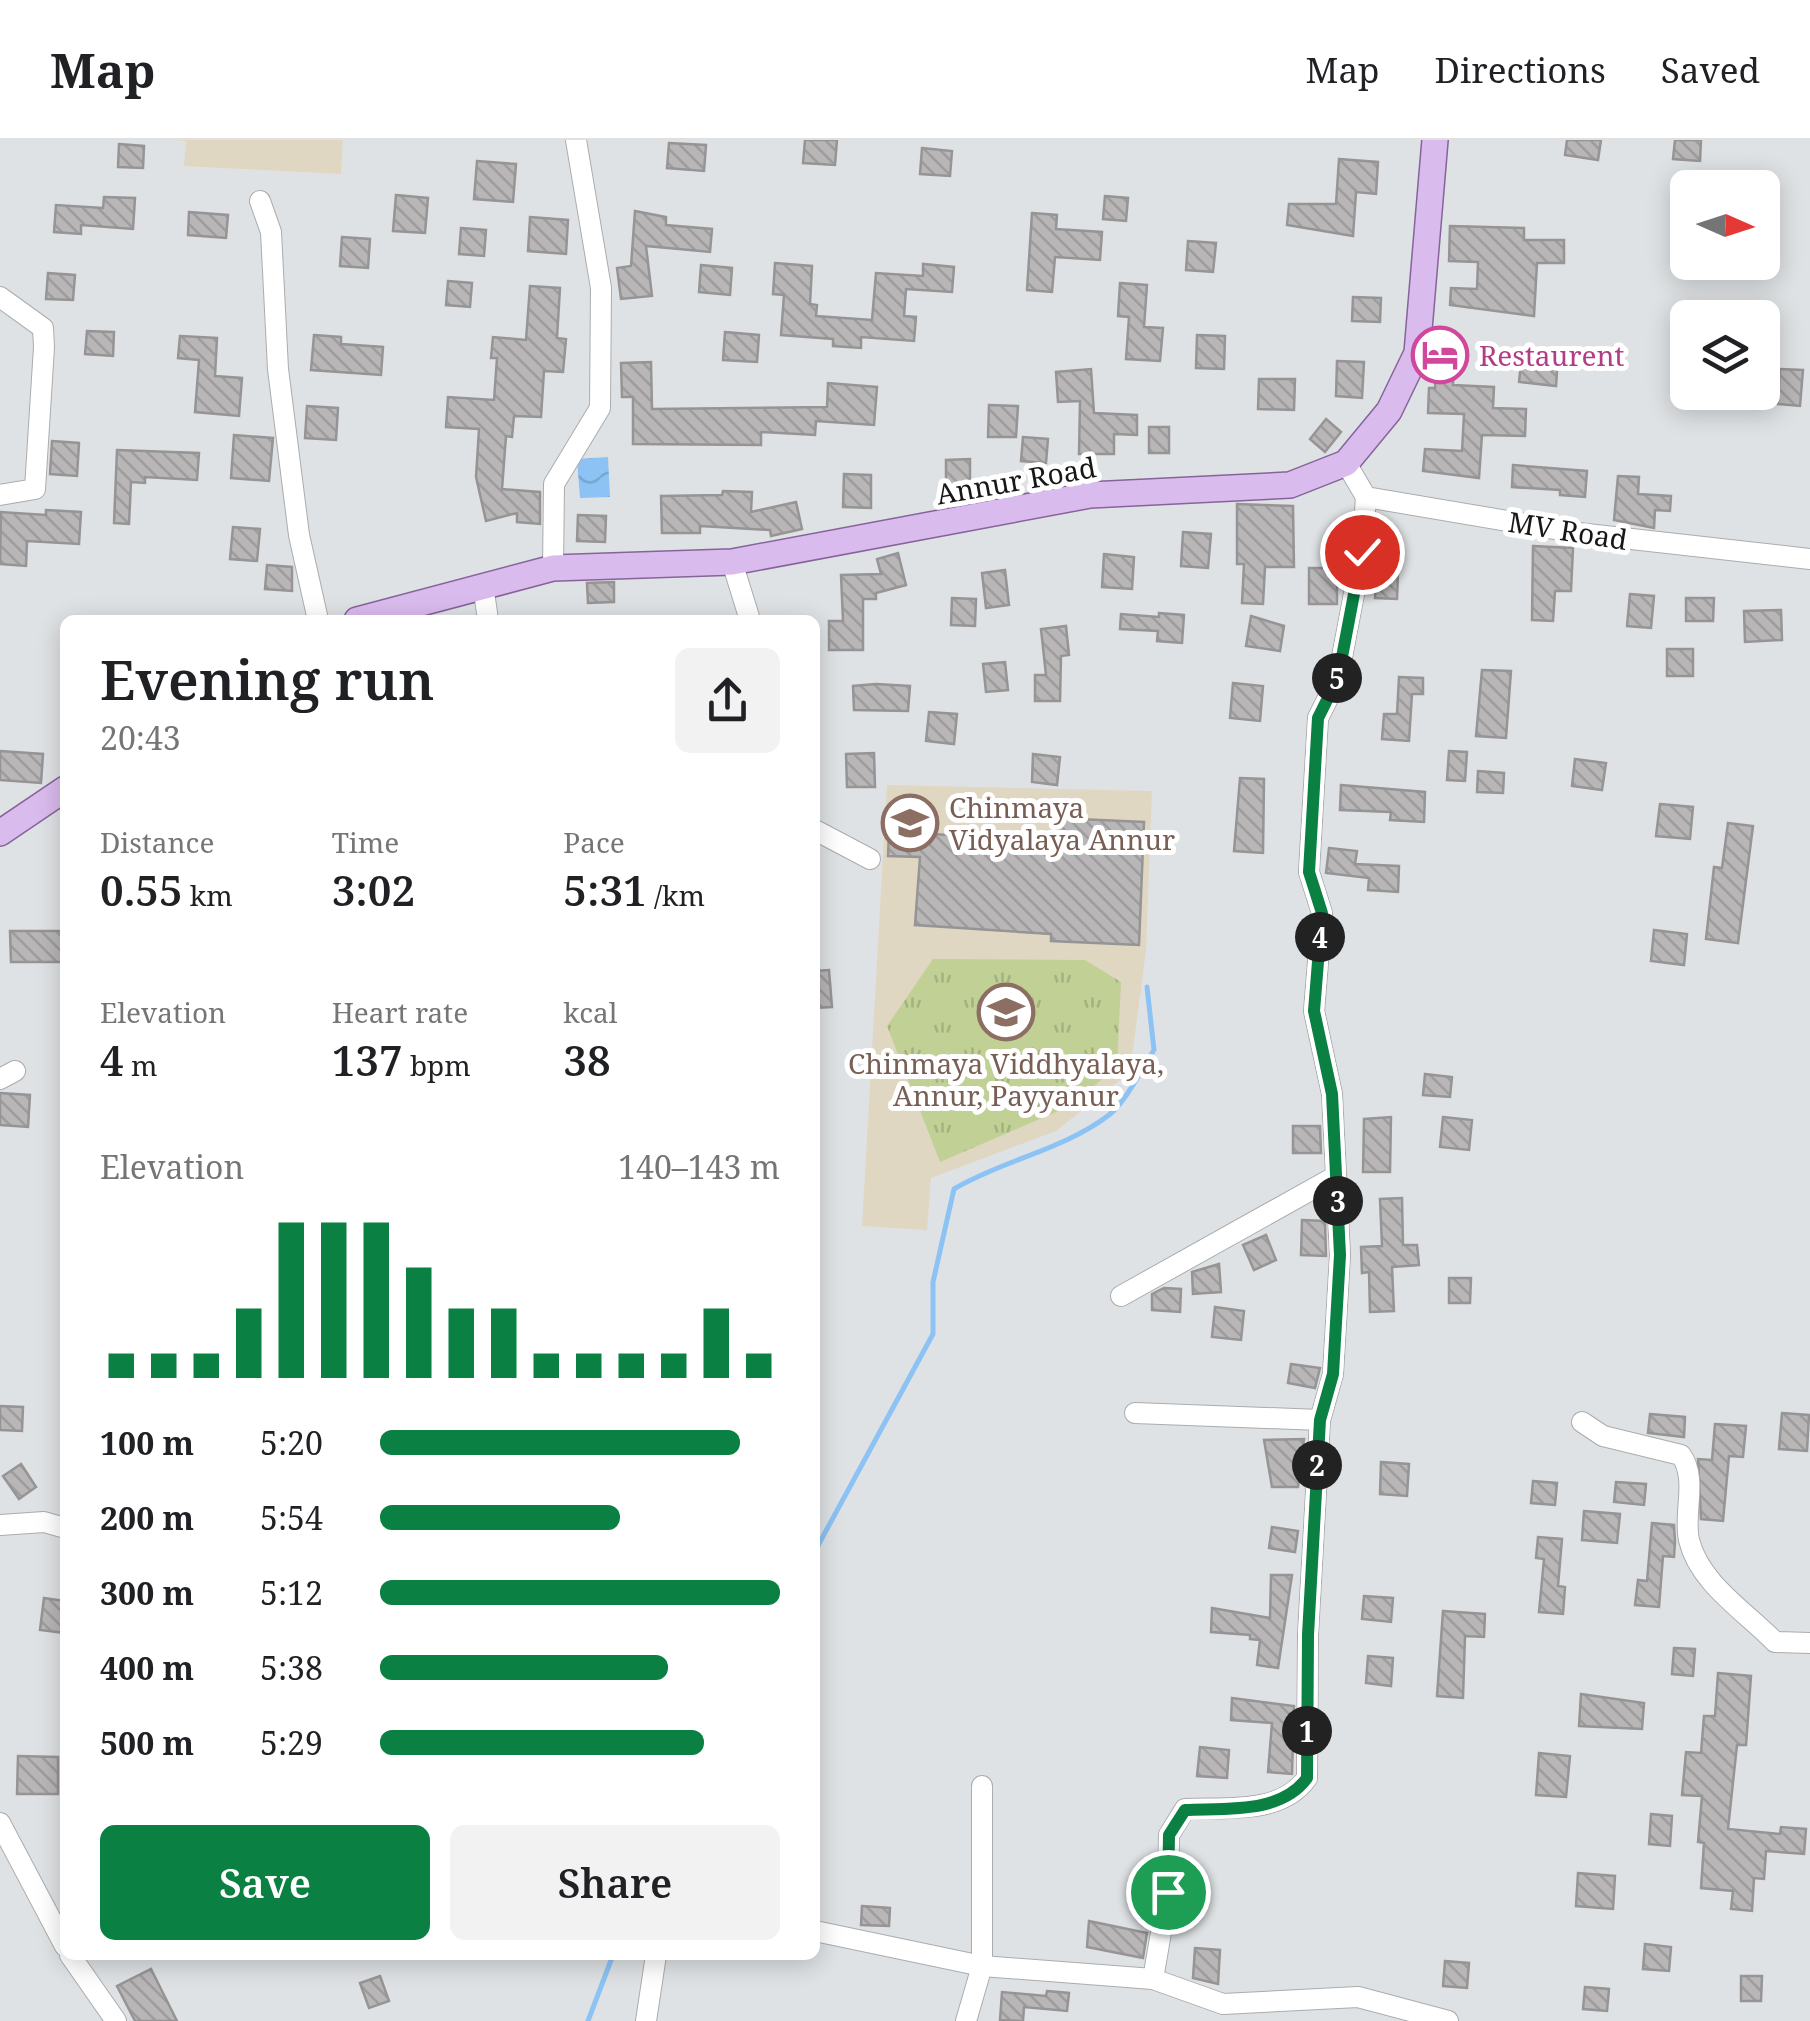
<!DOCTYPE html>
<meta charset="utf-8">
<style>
:root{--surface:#fff;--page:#f2f2f2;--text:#202124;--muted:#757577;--line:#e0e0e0;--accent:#0b8043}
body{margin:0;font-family:"Noto Serif",serif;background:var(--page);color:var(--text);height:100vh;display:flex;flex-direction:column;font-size:38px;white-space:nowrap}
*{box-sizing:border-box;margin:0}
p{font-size:32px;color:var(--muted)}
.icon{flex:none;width:55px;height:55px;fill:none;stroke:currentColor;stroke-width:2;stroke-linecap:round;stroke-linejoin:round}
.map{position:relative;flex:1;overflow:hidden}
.drawer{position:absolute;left:60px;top:475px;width:760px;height:1345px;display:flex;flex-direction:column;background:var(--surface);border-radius:15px;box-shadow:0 5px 25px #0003}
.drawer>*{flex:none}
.needle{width:65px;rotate:93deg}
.fabs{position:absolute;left:1670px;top:30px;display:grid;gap:20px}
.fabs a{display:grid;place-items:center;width:110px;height:110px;border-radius:15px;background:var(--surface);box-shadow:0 5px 25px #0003;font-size:50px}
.pin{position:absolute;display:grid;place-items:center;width:85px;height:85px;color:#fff;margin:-42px;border:5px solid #fff;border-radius:50%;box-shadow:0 2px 10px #0007}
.km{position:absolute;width:50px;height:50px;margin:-25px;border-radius:50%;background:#222;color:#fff;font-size:28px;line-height:50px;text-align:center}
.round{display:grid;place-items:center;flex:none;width:105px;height:105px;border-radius:15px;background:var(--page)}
.overview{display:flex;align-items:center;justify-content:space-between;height:170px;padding:0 40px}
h1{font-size:55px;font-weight:600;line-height:75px}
.stats{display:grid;grid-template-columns:repeat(3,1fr);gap:15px;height:170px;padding:10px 40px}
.stats div{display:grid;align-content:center}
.stats b{font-size:42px;font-weight:600}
.stats small{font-size:28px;font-weight:400}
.stats p{font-size:28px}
.chart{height:280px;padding:20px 40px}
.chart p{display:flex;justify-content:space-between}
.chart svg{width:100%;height:180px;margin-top:10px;stroke:var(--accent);stroke-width:6}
.button{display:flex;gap:20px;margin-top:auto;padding:20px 40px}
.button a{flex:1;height:115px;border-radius:15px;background:var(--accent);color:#fff;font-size:40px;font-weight:600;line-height:115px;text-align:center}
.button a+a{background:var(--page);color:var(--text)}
ul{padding:0 40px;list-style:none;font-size:32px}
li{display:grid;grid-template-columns:160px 120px 1fr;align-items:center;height:75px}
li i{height:25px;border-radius:12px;background:var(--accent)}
header{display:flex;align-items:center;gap:60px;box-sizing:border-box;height:140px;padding:0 50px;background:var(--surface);border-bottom:2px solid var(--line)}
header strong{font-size:48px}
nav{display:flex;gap:55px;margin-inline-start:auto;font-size:35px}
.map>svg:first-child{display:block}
</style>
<header>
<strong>Map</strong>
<nav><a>Map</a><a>Directions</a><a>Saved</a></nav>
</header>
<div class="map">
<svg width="1810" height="1881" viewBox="0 0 1810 1881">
<defs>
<pattern id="park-tufts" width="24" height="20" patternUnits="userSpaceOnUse" patternTransform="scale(2.5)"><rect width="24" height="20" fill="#c1d095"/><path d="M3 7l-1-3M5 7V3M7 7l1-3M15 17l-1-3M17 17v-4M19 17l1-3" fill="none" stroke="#a5b280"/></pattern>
<pattern id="water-waves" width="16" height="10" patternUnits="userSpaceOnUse" patternTransform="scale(2.5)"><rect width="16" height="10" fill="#8cc3f4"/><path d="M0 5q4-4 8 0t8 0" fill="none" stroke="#78a7d0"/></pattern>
<pattern id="building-back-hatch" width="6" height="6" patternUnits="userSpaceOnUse" patternTransform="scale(2.5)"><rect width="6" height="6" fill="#b9b6b8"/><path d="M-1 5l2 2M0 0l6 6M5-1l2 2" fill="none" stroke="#9e9c9d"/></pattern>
</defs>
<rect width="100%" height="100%" fill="#dfe2e4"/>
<g fill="#e0d7c2">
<path d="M172,0h171l-2,34 -157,-8 2,-25z"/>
<path d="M887,645l265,6 -6,160 -16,121 -74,59 -125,47 -4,52 -65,-4z"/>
</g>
<path fill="url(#park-tufts)" d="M933,819l152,1 36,22 -4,85 -49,40 -128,55 -53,-136z"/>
<path fill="url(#water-waves)" d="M608,317l2,40 -30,1 -3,-39z"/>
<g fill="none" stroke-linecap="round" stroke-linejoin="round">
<g stroke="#8cc3f4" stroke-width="5">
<path d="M815,1411l118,-217v-52l21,-93c49,-29 109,-39 155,-74 18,-15 32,-45 45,-65l-7,-63"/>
<path d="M588,1881l25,-66"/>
</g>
</g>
<g fill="url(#building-back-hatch)" stroke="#969495" stroke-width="2.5">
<path d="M805,0h32l-2,25 -32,-2z"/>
<path d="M1567,0h34l-3,20 -33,-5z"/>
<path d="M1675,0h26l-1,21 -27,-2z"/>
<path d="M669,3l37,2 -2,26 -37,-3z"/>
<path d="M119,4l25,2 -1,22 -25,-1z"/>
<path d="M922,8l30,3 -2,25 -30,-2z"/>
<path d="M1339,19l39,3 -2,32 -20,-2 -3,44 -66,-11 2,-21h47z"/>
<path d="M477,21l39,3 -3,38 -39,-3z"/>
<path d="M396,55l32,3 -3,35 -32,-2z"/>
<path d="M1105,56l23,2 -2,23 -23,-2z"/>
<path d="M104,57l31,1 -2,31 -52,-4v9l-27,-2 2,-27 47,3z"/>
<path d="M635,71l31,6v8l46,4 -2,23 -64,-6 6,50 -31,3 -4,-31 14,-2z"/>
<path d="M189,72l39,3 -2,23 -38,-3z"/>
<path d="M1032,73l25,2 -1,14 46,3 -2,28 -45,-3 -3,35 -25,-2z"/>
<path d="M530,77l38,3 -2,34 -38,-3z"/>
<path d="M1450,86l74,2v12h40v23h-27l-3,53 -84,-11 1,-17 26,1 1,-27 -29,-1z"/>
<path d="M461,88l25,2 -2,26 -25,-2z"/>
<path d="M342,97l28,2 -2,29 -28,-2z"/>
<path d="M1188,101l28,2 -3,29 -27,-2z"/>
<path d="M775,123l37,3 -2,38 7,1 -1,11 56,4 4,-47 47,3v-12l31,3 -2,25 -46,-3 -2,27 12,1 -2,24 -53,-4v11l-28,-2v-7l-52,-4 3,-40 -11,-1z"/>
<path d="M701,125l31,3 -2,27 -31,-3z"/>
<path d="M48,133l27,2 -2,25 -27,-1z"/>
<path d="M448,141l24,2 -2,24 -24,-2z"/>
<path d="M1120,143l27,2 -3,42 19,1 -3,33 -34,-2 3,-42 -11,-1z"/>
<path d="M530,146l30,2 -3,50 9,1 -3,33 -19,-1 -3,46 -27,-1 -2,21 -6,-1 -4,53 38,3v32l-23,-2v-9l-31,8 -10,-44 3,-48 -33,-2 2,-30 46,3 3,-42h-6l2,-21 33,3z"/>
<path d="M1353,157l28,1 -1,24 -28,-1z"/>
<path d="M87,191l27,1 -1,24 -28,-2z"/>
<path d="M725,192l34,3 -2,27 -34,-2z"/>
<path d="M1438,192l17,1 -2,52 41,2 -1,21 33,1 -1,27 -43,-1 -3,43 -56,-7 2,-22 37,2 2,-37 -36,-1 1,-25h6z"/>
<path d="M314,195l27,2v7l42,3 -2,28 -70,-5z"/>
<path d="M1197,195l28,1 -1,33 -28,-1z"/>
<path d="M180,196l37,2 -2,38 27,2 -3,38 -44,-4 4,-52 -21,-2z"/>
<path d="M1522,214l36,3 -2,29 -37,-4z"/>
<path d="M1337,221l27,1 -2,36 -26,-2z"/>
<path d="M651,222l1,47 175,-2 1,-24 49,4 -3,38 -58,-4 -1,14 -54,-3v13l-128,-1v-47h-11l-1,-34z"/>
<path d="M1091,229l3,44 43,2v20l-23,-1v20h-35l1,-53 -22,1 -2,-30z"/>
<path d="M1780,229l23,1 -3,36 -22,-2z"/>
<path d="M1259,239h36l-1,31 -36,-1z"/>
<path d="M989,265l29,1 -2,31h-28z"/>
<path d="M307,266l31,2 -2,32 -31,-2z"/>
<path d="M1326,279l15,13 -16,20 -15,-13z"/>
<rect x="1149" y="287" width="20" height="26"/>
<path d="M234,295l39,3 -4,43 -38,-3z"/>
<path d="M1023,297l25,2 -2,24 -25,-2z"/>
<path d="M52,301l27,2 -2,33 -27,-2z"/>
<path d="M117,310l82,3 -2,27 -52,-3v6l-14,-1 -2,42 -15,-1z"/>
<path d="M970,319v32h-24v-31z"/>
<path d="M1513,325l74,6 -2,26 -25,-2v-5l-48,-3z"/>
<path d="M844,334l27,1v33l-28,-1z"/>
<path d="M1618,336l21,1 -1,17 33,2 -1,15 -15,-1 -1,18 -40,-8z"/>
<path d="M723,351l29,1 -1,20 45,-10 6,27 -31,7 -1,-6 -70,-4v7h-38l-1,-37 61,-1z"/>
<path d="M1237,364l56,2 1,61h-29l-2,37 -21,-1 2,-39h-7z"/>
<path d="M46,370l35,2 -2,32 -52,-3 -1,25 -26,-2 1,-52 45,3z"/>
<path d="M578,375l28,1 -1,26 -28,-1z"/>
<path d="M233,387l27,2 -3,32 -27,-2z"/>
<path d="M1183,392l28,2 -3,34 -27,-2z"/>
<path d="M1533,406l40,2 -2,43h-16l-2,30 -21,-1z"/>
<path d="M898,413l8,32 -30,8v6h-13v51h-34v-29h14l-2,-46 40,-1 -4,-15z"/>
<path d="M1104,414l30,3 -2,32 -30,-2z"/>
<path d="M267,425l25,2v24l-27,-2z"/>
<rect x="1309" y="428" width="28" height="36"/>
<path d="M1005,430l4,35 -23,3 -4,-35z"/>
<path d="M1377,432l21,1 -1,26 -22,-1z"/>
<path d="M614,442v20l-26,1 -1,-20z"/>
<path d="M1630,454l24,2 -3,32 -24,-2z"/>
<path d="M952,458l24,1 -1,27 -24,-1z"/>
<path d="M1686,458h28l-1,23h-27z"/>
<path d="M1781,470l1,30 -37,2 -1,-31z"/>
<path d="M1159,473l25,2 -2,28 -25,-2 1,-10 -38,-2 1,-15 38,3z"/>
<path d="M1251,476l33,10 -4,25 -34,-5z"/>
<path d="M1066,486l3,29 -8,1 -1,45h-25v-26h11l-5,-46z"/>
<rect x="1667" y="509" width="26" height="27"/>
<path d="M1005,522l3,28 -22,2 -3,-28z"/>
<path d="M1482,530l29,1 -5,67 -30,-2z"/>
<path d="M1399,537l24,1v16h-11l-3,47 -27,-2 2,-25h13z"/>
<path d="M1233,543l30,3 -3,35 -30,-3z"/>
<path d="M876,544l34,2 -2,25 -54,-1 -1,-24z"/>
<path d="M929,572l28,2 -3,30 -28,-3z"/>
<path d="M0,611l43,3 -2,29 -41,-3z"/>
<path d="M1449,611l18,1 -2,29 -18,-1z"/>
<path d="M874,613l1,34h-28l-1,-33z"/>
<path d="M1033,614l27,3 -3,28 -25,-3z"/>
<path d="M1575,619l31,4 -4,27 -30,-4z"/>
<path d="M1478,631l26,2 -1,20 -26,-1z"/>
<path d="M1240,638l24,1 -1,74 -29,-2z"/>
<path d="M1341,645l84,7 -1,30 -34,-2 1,-8 -51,-2z"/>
<path d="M1660,664l33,3 -3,32 -34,-3z"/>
<path d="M890,667l42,1 -1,26 124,6 1,-22 88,4 -5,123 -88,-4v-7l-136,-9 5,-68 -32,-1z"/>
<path d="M1728,683l25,3 -15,117 -32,-4 8,-72 8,1z"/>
<path d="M1329,708l28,3 -2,13 44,2 -1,26 -30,-2 1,-12 -43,-5z"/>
<path d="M1654,790l33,4 -3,31 -33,-4z"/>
<path d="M10,791h55v31h-54z"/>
<path d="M829,830l3,37 -17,1v-37z"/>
<path d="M1425,934l27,3 -2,20 -27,-2z"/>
<path d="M0,953l30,2 -2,32 -28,-2z"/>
<path d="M1391,977l-1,55h-27l1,-53z"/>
<path d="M1443,977l29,3 -3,30 -29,-3z"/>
<path d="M1293,986h27l1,27h-28z"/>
<path d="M1402,1058l1,47h14l2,20 -27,2 2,44 -24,1 -1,-40 -7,1 -1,-26 21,-1 -2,-47z"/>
<path d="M1302,1080l23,1 1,35 -25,-1z"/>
<path d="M1266,1095l10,25 -22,10 -11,-25z"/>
<path d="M1219,1124l2,28 -28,2 -1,-22z"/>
<path d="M1449,1138h22l-1,25h-21z"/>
<path d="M1164,1148l17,1 -1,23 -28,-2v-16z"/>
<path d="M1215,1167l29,4 -3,29 -29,-3z"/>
<path d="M1291,1224l29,4 -5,20 -27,-5z"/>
<path d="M0,1266l23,1 -1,24 -22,-1z"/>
<path d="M1782,1273l27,2 -2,36 -28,-2z"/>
<path d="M1650,1274l35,3 -1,20 -36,-4z"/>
<path d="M1715,1284l31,2 -3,31 -14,-1 -6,65 -22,-2 -3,-60 14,1z"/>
<path d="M1304,1299l-6,48h-26l-8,-47z"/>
<path d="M1381,1322l28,2 -2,32 -27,-2z"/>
<path d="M21,1324l15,23 -17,12 -16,-23z"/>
<path d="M1533,1341l24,2 -2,22 -24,-2z"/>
<path d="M1616,1342l30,2 -2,21 -30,-3z"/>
<path d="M1584,1371l36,3 -3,29 -35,-3z"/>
<path d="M1652,1383l22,2 1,17 -1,15 -11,-1 -4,51 -24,-2 3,-25 9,1z"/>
<path d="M1272,1387l26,4 -3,21 -26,-4z"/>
<path d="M1538,1397l24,2 -4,47 7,1 -2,27 -24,-2 5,-53 -8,-1z"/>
<path d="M1271,1435h21l-14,93 -21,-3 3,-25 -10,-1v-4l-39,-3 1,-24 58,10z"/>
<path d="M1364,1456l29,2 -2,24 -29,-3z"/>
<path d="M44,1458l21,3v32l-25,-3z"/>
<path d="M1443,1471l42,3 -1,23 -19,-1 -2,62 -26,-2z"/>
<path d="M1674,1508l21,1 -2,27 -21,-2z"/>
<path d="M1368,1516l25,2 -2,28 -25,-3z"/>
<path d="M1718,1533l33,3 -5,69h-9l-9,84 52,5 1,-7 25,2 -2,25 -38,-3 -2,28 -10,-1 -2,33 -21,-2 2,-18 -32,-3 3,-45 -6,-1 4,-46 -20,-1 4,-43 15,1 3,-37h11z"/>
<path d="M1581,1554l63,9 -2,26 -63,-3z"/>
<path d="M1232,1558l62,8 -2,68 -24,-2 4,-49 -41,-3z"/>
<path d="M1200,1607l29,3 -2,28 -30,-2z"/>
<path d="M1539,1613l31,3 -4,41 -30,-2z"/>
<path d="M18,1616l40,1v37h-41z"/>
<path d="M1651,1674l21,2 -2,30 -21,-2z"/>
<path d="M1578,1733l37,3 -2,33 -37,-3z"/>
<path d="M862,1766l28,2 -1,18 -28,-1z"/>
<path d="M1089,1781l58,12 -4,25 -56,-11z"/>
<path d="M1645,1804l26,3 -2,24 -26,-2z"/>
<path d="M1195,1808l25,2 -2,34 -25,-6z"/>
<path d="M1445,1821l24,2 -2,25 -24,-2z"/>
<path d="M151,1829l26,52h-42l-18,-35z"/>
<path d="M380,1836l9,25 -20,7 -9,-25z"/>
<path d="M1741,1836h21l-1,25h-20z"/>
<path d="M1585,1847l24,2 -2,22 -24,-2z"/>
<path d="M1047,1851l22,2 -2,18 -43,-4 -1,14 -23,-1 2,-28 44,4z"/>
</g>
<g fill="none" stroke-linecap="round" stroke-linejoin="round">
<g stroke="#aaacae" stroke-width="22">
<g id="minor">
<path d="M260,61l11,31 7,137 21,166 19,85"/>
<path d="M0,157l43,31 1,19 -9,142 -35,6"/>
<path d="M1346,323l20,34 212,36 232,26"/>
<path d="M1366,357l-4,55 -24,126 -20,40 -9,154 13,41 -8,98 18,83 8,161 -7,119 -13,46 -12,215 -1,143c-26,37 -81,29 -122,31l-16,26 -1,57 -15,87 70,25 135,-7 90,24"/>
<path d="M732,422l18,58"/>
<path d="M553,428l1,-84 46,-76 1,-120 -25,-148"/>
<path d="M483,445l5,35"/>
<path d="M815,690l55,29"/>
<path d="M0,939l15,-8"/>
<path d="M1121,1156l215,-120"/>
<path d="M1135,1273l185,7"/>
<path d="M1582,1282l21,14 78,19c17,24 2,58 8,85 10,43 57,72 86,102l35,1"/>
<path d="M0,1385l44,-3 21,6"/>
<path d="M0,1683l65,123"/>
<path d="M815,1791l167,35 171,13"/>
<path d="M70,1815l46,66"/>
<path d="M646,1881l10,-66"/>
<path d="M966,1881l16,-55v-180"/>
</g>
</g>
<g stroke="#86649b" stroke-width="28">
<g id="major">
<path d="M357,480l196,-52 179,-6 358,-67 200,-10 56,-22 43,-52 28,-58 18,-213"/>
<path d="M0,693l65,-44"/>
</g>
</g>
<use href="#minor" stroke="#fff" stroke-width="20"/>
<use href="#major" stroke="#dabbed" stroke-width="25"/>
</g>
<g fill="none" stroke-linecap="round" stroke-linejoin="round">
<g stroke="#fff" stroke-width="20">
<path id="route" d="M1168,1752l1,-57 16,-25c41,-2 96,4 122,-32l1,-143 12,-215 13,-46 7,-119 -8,-161 -18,-83 8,-98 -13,-41 9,-154 20,-40 24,-126"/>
</g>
<use href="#route" stroke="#0b8043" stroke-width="12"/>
</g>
<defs>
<g id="hotel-ring" transform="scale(2.875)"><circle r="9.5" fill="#fff" stroke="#d1479c" stroke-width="1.5"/><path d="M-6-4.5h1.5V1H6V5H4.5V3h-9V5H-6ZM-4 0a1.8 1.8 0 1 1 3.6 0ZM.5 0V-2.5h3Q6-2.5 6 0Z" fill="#d1479c"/></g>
<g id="school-ring" transform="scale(2.875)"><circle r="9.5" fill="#fff" stroke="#8d6e63" stroke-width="1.5"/><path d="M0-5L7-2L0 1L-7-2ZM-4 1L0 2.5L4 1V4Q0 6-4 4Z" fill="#8d6e63"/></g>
</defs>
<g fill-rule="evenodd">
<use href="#hotel-ring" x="1440" y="215"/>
<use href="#school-ring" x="910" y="683"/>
<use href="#school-ring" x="1006" y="872"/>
</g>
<g text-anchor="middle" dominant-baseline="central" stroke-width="10" stroke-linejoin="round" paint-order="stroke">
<g font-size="28" fill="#b23c85" stroke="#fff" text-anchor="start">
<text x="1479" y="215">Restaurent</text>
</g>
<g font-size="28" fill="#171718" stroke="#fff">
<text transform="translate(1016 340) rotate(-10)">Annur Road</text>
<text transform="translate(1568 390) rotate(9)">MV Road</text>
</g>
<g font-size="28" fill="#785e54" stroke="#fff" text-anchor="start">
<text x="949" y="667">Chinmaya<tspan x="949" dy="32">Vidyalaya Annur</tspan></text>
<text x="1006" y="923" text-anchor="middle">Chinmaya Viddhyalaya,<tspan x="1006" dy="32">Annur, Payyanur</tspan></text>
</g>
</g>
</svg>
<div class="fabs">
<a><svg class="needle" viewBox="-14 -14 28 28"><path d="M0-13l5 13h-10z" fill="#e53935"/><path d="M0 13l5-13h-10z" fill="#757577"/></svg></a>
<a><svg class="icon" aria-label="layers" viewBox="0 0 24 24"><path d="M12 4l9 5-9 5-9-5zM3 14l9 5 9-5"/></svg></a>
</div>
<div class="pin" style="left:1168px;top:1752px;background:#1e9e55"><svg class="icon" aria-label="arrive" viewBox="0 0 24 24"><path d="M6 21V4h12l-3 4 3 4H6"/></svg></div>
<div class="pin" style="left:1362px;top:412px;background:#d93025"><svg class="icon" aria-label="check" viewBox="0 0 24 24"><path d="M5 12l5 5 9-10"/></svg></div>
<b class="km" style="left:1307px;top:1591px">1</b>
<b class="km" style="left:1317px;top:1325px">2</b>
<b class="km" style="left:1338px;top:1061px">3</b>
<b class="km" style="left:1320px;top:797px">4</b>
<b class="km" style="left:1337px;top:538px">5</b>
<section class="drawer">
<div class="overview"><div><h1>Evening run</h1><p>20:43</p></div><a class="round"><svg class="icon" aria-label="share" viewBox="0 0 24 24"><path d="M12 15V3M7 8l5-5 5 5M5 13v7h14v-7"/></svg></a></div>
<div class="stats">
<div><p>Distance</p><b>0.55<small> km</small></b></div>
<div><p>Time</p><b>3:02</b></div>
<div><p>Pace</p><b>5:31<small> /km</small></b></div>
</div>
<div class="stats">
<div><p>Elevation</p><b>4<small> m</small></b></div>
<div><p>Heart rate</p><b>137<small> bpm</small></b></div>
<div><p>kcal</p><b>38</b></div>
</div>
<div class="chart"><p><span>Elevation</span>140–143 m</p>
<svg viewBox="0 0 160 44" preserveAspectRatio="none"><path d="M5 44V38M15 44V38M25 44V38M35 44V27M45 44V6M55 44V6M65 44V6M75 44V17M85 44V27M95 44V27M105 44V38M115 44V38M125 44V38M135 44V38M145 44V27M155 44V38"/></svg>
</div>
<ul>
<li><b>100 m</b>5:20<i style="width:90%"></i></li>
<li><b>200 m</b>5:54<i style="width:60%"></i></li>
<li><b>300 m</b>5:12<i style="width:100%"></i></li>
<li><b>400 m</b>5:38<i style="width:72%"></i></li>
<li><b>500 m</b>5:29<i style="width:81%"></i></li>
</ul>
<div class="button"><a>Save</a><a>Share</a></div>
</section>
</div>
